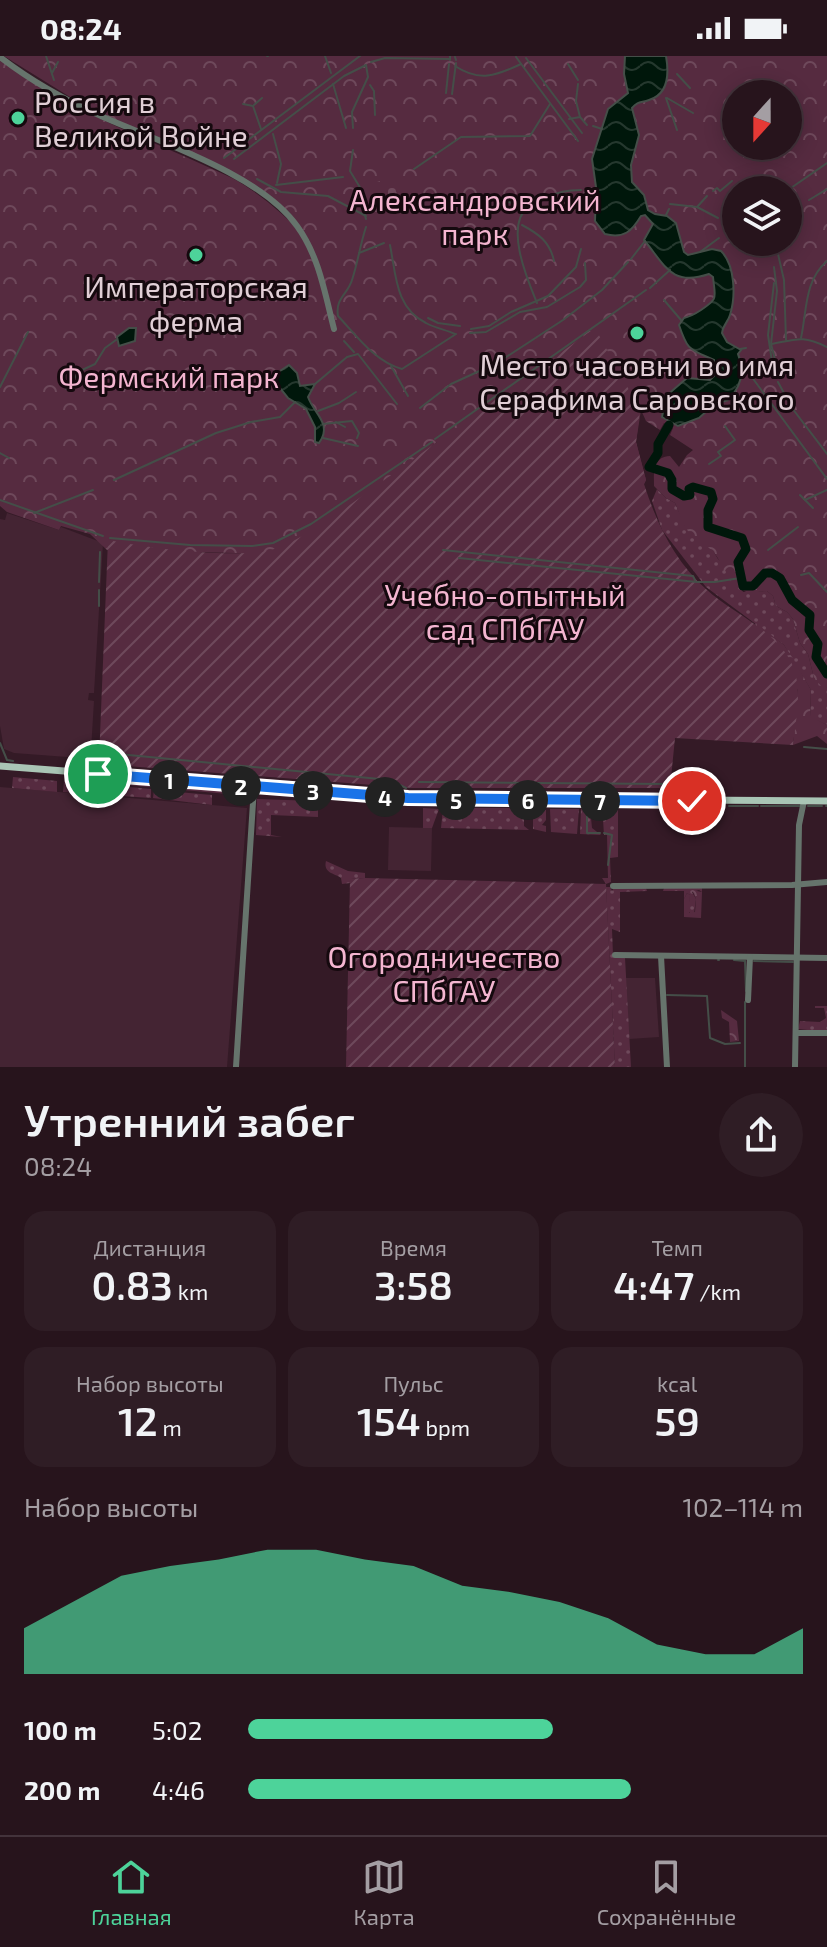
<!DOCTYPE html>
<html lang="ru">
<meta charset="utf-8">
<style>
:root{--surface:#27141c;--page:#2f1d25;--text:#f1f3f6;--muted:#a49ea3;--line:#43333b;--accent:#4dd39a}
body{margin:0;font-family:"Exo 2",sans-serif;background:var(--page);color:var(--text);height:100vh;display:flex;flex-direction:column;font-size:30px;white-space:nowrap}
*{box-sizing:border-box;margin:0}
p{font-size:26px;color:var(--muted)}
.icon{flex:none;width:44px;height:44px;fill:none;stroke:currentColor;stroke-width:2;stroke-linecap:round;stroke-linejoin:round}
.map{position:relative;height:1011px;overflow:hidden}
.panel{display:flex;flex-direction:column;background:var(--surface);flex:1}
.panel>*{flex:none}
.needle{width:52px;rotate:201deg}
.fabs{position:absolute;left:722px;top:24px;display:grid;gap:16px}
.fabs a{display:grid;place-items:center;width:80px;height:80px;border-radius:50%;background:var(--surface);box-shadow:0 4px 20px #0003,0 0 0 2px var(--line);font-size:40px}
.pin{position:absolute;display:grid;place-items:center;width:68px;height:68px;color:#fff;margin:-34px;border:4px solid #fff;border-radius:50%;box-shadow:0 2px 8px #0007}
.km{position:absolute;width:40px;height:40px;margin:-20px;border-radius:50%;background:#222;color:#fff;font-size:22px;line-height:40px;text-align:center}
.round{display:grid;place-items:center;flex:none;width:84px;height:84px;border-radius:42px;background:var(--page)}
.headline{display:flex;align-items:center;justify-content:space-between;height:136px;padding:0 24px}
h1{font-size:44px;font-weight:600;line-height:60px}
.metrics{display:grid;grid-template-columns:repeat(3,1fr);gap:12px;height:136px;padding:8px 24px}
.metrics div{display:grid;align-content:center;border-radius:20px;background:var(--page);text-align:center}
.metrics b{font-size:40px;font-weight:600}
.metrics small{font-size:22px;font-weight:400}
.metrics p{font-size:22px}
.chart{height:224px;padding:16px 24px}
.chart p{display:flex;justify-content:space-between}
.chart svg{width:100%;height:144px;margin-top:8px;fill:var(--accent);opacity:.7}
ul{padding:0 24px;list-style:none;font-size:26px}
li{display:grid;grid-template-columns:128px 96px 1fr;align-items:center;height:60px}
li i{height:20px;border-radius:10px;background:var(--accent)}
.status{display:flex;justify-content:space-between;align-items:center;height:56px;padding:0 40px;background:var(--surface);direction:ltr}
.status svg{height:22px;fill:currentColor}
.tab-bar{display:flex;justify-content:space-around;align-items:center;height:112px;border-top:2px solid var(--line);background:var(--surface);font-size:22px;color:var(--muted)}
.tab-bar a{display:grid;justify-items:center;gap:4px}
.tab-bar .active{color:var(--accent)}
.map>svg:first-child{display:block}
</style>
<div class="status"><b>08:24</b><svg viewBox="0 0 49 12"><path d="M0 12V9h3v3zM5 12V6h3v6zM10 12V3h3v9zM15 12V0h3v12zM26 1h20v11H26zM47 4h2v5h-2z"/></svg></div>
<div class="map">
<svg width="827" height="1011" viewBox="0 0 827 1011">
<defs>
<pattern id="grass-dots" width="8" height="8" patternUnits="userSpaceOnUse" patternTransform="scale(2)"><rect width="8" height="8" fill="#562b40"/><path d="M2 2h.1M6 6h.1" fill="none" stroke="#6e495b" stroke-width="1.8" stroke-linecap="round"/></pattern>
<pattern id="forest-crowns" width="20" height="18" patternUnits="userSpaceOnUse" patternTransform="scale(2)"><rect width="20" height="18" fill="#562b40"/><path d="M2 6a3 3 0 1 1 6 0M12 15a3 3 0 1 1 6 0" fill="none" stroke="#6e495b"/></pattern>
<pattern id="cemetery-stones" width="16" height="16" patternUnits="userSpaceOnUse" patternTransform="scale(2)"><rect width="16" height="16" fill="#562b40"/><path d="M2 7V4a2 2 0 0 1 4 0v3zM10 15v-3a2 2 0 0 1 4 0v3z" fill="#6e495b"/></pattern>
<pattern id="garden-furrows" width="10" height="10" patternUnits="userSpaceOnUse" patternTransform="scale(2)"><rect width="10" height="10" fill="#562b40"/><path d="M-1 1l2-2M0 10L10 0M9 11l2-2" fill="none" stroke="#6e495b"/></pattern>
<pattern id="water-waves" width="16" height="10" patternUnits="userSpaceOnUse" patternTransform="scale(2)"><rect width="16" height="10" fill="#00170b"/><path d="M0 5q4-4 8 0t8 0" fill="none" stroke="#25382e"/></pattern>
</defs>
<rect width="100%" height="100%" fill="#341a26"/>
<g fill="#442433">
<path d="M7,457l52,17 2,-3 42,16 -9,150h-5l-1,7 6,1 -3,49 -9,-1 -1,9 -67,-5 -10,-4 -4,-23v-207l5,1z"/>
<path d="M0,731l247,21 -20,259h-227z"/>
<path d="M389,771l43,1 -1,43 -43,-1z"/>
<path d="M624,922h31l4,59 -30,2z"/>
</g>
<g fill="url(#grass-dots)">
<path d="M657,433l9,9 9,5 10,23 25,20 8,13 15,13 10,20 24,-1 6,5 3,10 11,6 6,7 7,24 8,11 6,24 13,10v37l-17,-8 1,-27 -27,-45 -78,-58 -44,-57 -10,-29z"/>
<path d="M13,721l44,4v11l-45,-4z"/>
<path d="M120,724l99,9 9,5 -123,-11z"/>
<path d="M64,725l87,8v9l-88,-6z"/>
<path d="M154,734l58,5v10l-59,-7z"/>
<path d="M257,743l58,2 3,2v14l-47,-2v20l11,2 -26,-2z"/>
<path d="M423,752l16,1 -7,19h-9z"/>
<path d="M443,752h86v9l-5,2v7l5,4 -88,-2z"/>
<path d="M590,752l2,20 9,7 -21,-1 1,-25z"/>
<path d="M533,753l13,1v10l-4,5 4,1v6l-13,-3z"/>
<path d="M550,753h29l-2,25 -26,-2z"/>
<path d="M597,753h21v48l-8,1 1,24 -5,2 -4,-6h6l-1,-43h-3l-1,-16z"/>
<path d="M326,805l22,10 17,2v5l-14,1 -1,4 -8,1 -1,-6c-7,-5 -18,-5 -15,-17z"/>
<path d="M702,830v6l-3,-2 -7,2 4,7 -2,15 -3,1 -3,-5 2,-15 -3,-2 -3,6v-8h-21l1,-3z"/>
<path d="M606,831h4l2,4 2,-3h32l1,3 -27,1v40l-8,-3 1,27 12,2 6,109h-16z"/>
<path d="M815,950h12v26l-29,-3 2,-8 20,1 6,-4 -2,-10h-9z"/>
</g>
<g fill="url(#forest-crowns)" fill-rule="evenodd">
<path d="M4,0h823v632l-5,-1 -8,-9 -6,-24 -8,-11 -7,-24 -6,-7 -11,-6 -3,-10 -6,-5 -19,2 -18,-10 2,-11 -8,-1c-10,-29 -25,-24 -39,-44 -5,-8 -6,-16 -10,-24l-9,-5 -12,-12c0,-13 -2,-29 16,-30l9,11 8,-12 6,-5 -23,-15 3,-7 -9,-5 -4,7 -14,-9 -5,-11 -5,32 10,38 -2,4 -207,-42 -20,15 -28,29 -113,68 -169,-4 -17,-16 -29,-8 -2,4 -52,-18 -7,-6v-446c70,52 154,81 232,118 31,17 53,38 78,63l-20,-28 -31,-26 -176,-82zM736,38h52v52h-52zM736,134h52v52h-52z"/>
<path d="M756,567l28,22 10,15 17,30 -1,26 17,9v19l-10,-8 -24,9 5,-55 -44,-62z"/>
<path d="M692,834l10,2 -1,26 -17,-1v-18l3,-6 3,2 -1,18 6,-1 1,-13z"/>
<path d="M721,954l16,11 2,20 -9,1 -1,-20 -7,-4z"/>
</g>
<path fill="url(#cemetery-stones)" d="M387,123l2,7 10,-2 2,7 -23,6 1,3 -6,2 -6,-17z"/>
<g fill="url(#garden-furrows)">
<path d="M595,272l45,82 -4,32 10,38 -2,4c12,38 31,78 62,105 26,24 66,39 84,71 14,26 6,57 3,85l-118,-7 -5,50h-258l-311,-24 -2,-4 9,-220c39,8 125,19 163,10 18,-5 34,-16 51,-25z"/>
<path d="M365,822l241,6 9,183h-269l4,-188z"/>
</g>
<g fill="url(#water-waves)" stroke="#444e48" stroke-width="2">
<path d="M625,0h41c3,17 3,38 -17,44 -8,3 -11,1 -17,8l7,27 -8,30 1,17 12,13 4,15 7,4 12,2 9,7 8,29 4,3 24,-6 9,2c14,14 15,45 9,64 -2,7 -7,10 -8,18l5,9 14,8 -3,4c7,17 3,33 -10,46l-13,4 -16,14 -21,8 -16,-9 4,-21 21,-18 23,2 4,-4v-16c-24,-11 -26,-8 -35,-35l5,-7c8,-2 11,-4 17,-8 18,-12 14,-12 12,-33l-4,-3c-38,13 -44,-9 -65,-34l9,-16 -8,-9 -4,1c-9,15 -17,23 -36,18l-10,-13 1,-34 -4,-28 16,-50 20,-16 -4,-19z"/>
<path d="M129,272h7l-1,13 -16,5 -2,-9z"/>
<path d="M289,309l8,8 3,13 15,-2 -7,13c6,17 25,27 11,46l-4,-1v-15l-9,-18 -18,-11 -17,-21z"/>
</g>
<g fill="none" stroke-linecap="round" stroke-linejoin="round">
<g stroke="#444e48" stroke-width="2">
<path d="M46,0l8,24"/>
<path d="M267,0h1"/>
<path d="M325,0l6,17"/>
<path d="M455,1l1,3"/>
<path d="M516,1l62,84"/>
<path d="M526,2l56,75"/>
<path d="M450,4v-4"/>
<path d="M371,6l14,-4 65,1"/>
<path d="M568,8l10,16"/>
<path d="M455,10c24,16 41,10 66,-2"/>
<path d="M52,17l6,-11"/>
<path d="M677,18l13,14"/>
<path d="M333,28l13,44"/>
<path d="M578,28l-2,17 4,16"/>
<path d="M370,29l4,6 1,24"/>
<path d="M446,37l3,-29"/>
<path d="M452,38l4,-31"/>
<path d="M666,42l11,32"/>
<path d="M667,42l26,15"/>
<path d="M243,48l10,2 8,23"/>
<path d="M254,49l8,-7"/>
<path d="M569,63l11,-2 7,8"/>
<path d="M593,70l9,3"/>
<path d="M273,78l8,30 -4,19"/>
<path d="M353,94l-3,21 11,18 1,17 4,13"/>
<path d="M224,102l136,-102"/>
<path d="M234,103l110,-83 22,-11 2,12 -16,35 1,16"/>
<path d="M414,113l47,-32 69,-1 20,-32"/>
<path d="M257,123l24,13 47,4 38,20"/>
<path d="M276,129l67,-8"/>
<path d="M586,134l10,1"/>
<path d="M788,134l39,-27"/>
<path d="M713,135l4,-3 3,3 12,-10"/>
<path d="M489,139l37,13"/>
<path d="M809,144l18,-11"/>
<path d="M670,148l27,3 21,11"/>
<path d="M697,151l10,-11"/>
<path d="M666,159l3,-6"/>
<path d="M522,169c17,9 28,17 32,36"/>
<path d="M366,171c-6,18 -8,35 -14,53 -4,14 -17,18 -14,36 18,19 37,46 64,53l54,-35"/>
<path d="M390,189c6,29 5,63 36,78 9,5 21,7 29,11"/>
<path d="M700,196l19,-14"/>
<path d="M359,197l25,-10"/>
<path d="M778,198l6,26 2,60"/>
<path d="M631,203l14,-18"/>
<path d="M774,211l3,24 -6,53 8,31"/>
<path d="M650,232l20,-18"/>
<path d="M664,244l17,20"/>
<path d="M537,247c-9,-22 -33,-77 -9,-96 4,-4 12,-6 17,-9 13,-6 22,-8 36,-8"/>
<path d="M428,262l10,5 22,3"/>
<path d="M471,273l18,-3 22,-14 37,-16 28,-29 5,-18"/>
<path d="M470,277l16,-1 34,-20 27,-5 33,-20 6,-7 -1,-17"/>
<path d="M801,282c6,-27 3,-57 26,-77"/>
<path d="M344,285l10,11"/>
<path d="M772,288c25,-5 31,-9 55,3"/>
<path d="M740,293l6,-1"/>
<path d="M391,310l17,30"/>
<path d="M773,312l-5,-33 6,-52"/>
<path d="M742,315l6,2"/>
<path d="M751,320l76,103"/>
<path d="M778,326l14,26 35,46"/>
<path d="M315,328l32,-27 11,-3 39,50"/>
<path d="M0,331l28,-55"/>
<path d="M66,333l14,-18 15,-7 10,-16 11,-8"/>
<path d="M420,352l31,-24 46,-21 66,-43 39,-30 26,-28"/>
<path d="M318,355l21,-8 17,-11"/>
<path d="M336,366l9,5"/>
<path d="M323,368l29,-3 7,12 -2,5"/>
<path d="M323,382l35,8"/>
<path d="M435,383l211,-149"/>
<path d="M0,397l9,5"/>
<path d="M709,408l12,-8 -3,-4 17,-12 -10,-14"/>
<path d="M114,424l102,-47 35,-11 29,-5 15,-15"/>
<path d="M800,439l13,13"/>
<path d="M0,444l103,36"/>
<path d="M805,444l22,-10"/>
<path d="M34,457l59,-23"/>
<path d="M110,482l80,7 62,1 21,-3 38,-19 121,-82"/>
<path d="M443,494l250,26 2,4"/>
<path d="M768,494l30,-23"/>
<path d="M459,502l238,24h18l25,-4"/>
<path d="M801,519l8,-2 18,19"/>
<path d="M99,526l1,-30"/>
<path d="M99,550v-16"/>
<path d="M0,687l7,17 6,1"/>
<path d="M804,691l23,2"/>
<path d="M118,698l272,26 16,8"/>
<path d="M419,726l249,2"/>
<path d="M267,737l52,4"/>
<path d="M326,741l76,6"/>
<path d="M408,747l3,1"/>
<path d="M417,748h20"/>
<path d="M444,748l14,1"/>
<path d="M461,749h21"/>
<path d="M486,749h3"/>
<path d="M499,749h4"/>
<path d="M507,749h21"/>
<path d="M533,749h12"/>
<path d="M549,749h29"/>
<path d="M582,749h9"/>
<path d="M595,749h28"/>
<path d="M627,749h19"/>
<path d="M649,749l3,1"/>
<path d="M657,749h2"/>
<path d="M663,749h12"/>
<path d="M679,749h10"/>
<path d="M695,749l29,1"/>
<path d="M729,750h29"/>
<path d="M761,750h39"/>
<path d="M808,750h14"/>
<path d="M826,750h1"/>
<path d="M587,758v19h13"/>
<path d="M604,777l8,2 -4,30"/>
<path d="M718,904h1"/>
<path d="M734,904l11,1"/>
<path d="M745,905l1,30"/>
<path d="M754,905l39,1"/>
<path d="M667,939l40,1 3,42 15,6 15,-1"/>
<path d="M745,946v65"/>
</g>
<path stroke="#00170b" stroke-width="9" d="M669,369l-11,19v9l-9,14 19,6 4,7v9l12,7 6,-1 -1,-6 4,-2 18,5 2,7 -5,11v17l34,11 4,11 -8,13 5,24h10l12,-13h7l8,5 12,22 18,15 -1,15 9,14 -2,13 11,17"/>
<g stroke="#66746c" stroke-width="6">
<path d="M0,1c31,24 65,43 101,59 58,26 159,58 196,110 22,30 28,68 37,103"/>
<path d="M613,830l179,-1 35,-3"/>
<path d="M615,899l212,3"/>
<path d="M661,900l6,111"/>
<path d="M748,944l2,-43"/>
<path d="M796,977h31"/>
<path d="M236,1011l18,-280"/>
<path d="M795,1011l4,-242 5,-24"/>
</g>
<path stroke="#a9c5b5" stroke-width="7" d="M0,710l408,32 419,3"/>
</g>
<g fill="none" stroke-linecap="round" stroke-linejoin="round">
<g stroke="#fff" stroke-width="16">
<path id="route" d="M98,718l310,24 284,3"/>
</g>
<use href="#route" stroke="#1a73e8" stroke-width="10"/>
</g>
<g fill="#4dd39a" stroke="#15090e" stroke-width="3">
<circle cx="18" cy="62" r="8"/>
<circle cx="196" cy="199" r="8"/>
<circle cx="637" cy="277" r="8"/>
</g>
<g text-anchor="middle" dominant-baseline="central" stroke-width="6" stroke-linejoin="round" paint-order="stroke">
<g font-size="30" fill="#e1cfd6" stroke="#15090e">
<text x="34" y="45" text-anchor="start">Россия в<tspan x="34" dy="34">Великой Войне</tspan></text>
<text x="196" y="230">Императорская<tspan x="196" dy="34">ферма</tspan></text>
<text x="637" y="308">Место часовни во имя<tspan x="637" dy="34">Серафима Саровского</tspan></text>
</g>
<g font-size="30" fill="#f4b5d0" stroke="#15090e">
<text x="475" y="143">Александровский<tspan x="475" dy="34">парк</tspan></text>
<text x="169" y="320">Фермский парк</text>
<text x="505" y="538">Учебно-опытный<tspan x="505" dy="34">сад СПбГАУ</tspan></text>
<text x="444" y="900">Огородничество<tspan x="444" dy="34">СПбГАУ</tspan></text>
</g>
</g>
</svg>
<div class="fabs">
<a><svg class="needle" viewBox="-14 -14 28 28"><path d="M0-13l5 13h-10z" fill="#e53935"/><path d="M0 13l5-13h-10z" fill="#a49ea3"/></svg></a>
<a><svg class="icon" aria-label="layers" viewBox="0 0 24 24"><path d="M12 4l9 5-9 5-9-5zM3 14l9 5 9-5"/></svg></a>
</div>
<div class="pin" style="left:98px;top:718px;background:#1e9e55"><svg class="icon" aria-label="arrive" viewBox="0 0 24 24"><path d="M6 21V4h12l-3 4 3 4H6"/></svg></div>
<div class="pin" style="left:692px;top:745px;background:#d93025"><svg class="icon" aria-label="check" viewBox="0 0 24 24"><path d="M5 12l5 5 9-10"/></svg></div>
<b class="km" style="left:169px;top:724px">1</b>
<b class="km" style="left:241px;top:730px">2</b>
<b class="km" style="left:313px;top:735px">3</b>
<b class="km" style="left:385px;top:741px">4</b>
<b class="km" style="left:456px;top:744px">5</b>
<b class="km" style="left:528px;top:744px">6</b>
<b class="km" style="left:600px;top:745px">7</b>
</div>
<section class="panel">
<div class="headline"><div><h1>Утренний забег</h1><p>08:24</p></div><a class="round"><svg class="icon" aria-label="share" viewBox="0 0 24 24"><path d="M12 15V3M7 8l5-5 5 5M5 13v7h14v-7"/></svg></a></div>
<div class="metrics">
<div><p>Дистанция</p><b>0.83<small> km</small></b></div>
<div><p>Время</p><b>3:58</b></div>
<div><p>Темп</p><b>4:47<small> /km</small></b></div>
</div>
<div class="metrics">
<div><p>Набор высоты</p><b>12<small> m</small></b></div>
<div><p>Пульс</p><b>154<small> bpm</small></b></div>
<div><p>kcal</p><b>59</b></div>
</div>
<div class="chart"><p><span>Набор высоты</span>102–114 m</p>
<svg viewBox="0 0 160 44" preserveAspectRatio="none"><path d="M0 44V30L10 22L20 14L30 11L40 9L50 6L60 6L70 9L80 11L90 17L100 19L110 22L120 27L130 35L140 38L150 38L160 30V44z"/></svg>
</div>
<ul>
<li><b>100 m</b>5:02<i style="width:55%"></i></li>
<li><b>200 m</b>4:46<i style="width:69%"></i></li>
</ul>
</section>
<nav class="tab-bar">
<a class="active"><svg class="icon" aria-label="home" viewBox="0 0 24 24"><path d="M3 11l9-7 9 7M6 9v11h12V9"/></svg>Главная</a>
<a><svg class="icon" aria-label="map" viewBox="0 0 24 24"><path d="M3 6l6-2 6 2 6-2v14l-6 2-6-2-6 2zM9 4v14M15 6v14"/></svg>Карта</a>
<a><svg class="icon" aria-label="saved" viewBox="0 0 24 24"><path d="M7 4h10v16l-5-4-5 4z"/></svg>Сохранённые</a>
</nav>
